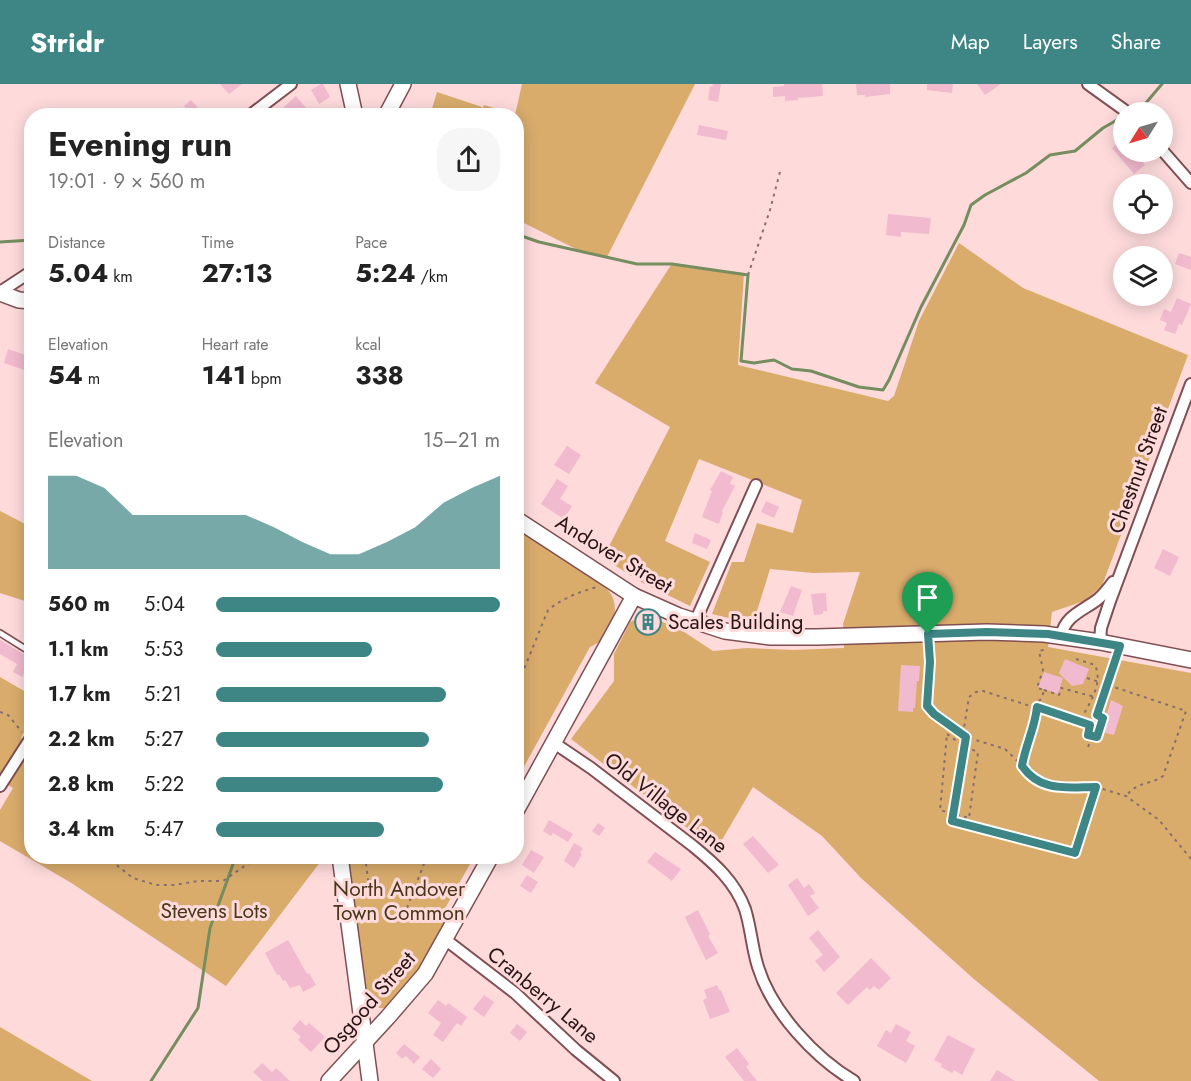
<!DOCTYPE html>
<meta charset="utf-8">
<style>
:root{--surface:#fff;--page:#f6f6f6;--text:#222;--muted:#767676;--accent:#3e8686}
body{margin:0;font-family:Jost,sans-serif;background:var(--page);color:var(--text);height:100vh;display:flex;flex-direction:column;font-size:22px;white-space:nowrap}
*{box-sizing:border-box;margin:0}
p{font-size:20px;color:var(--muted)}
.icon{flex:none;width:33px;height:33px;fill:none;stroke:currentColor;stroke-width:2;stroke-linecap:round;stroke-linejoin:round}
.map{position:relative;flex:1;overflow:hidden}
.sheet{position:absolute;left:24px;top:24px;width:500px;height:756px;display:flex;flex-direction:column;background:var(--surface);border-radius:24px;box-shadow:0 3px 15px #0003}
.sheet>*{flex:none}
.needle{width:39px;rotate:233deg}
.buttons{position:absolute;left:1113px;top:18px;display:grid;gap:12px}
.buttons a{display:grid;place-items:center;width:60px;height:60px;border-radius:50%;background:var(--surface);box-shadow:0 3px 15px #0003;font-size:30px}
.pin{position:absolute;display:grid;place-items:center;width:51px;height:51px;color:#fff;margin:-62px -26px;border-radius:50% 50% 50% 0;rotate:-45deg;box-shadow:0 0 6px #0007}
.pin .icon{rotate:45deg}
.round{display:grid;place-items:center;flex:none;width:63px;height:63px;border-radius:24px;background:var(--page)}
.head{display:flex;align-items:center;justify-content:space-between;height:102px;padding:0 24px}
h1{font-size:33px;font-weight:700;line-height:45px}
.figures{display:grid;grid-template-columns:repeat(3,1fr);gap:9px;height:102px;padding:6px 24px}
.figures div{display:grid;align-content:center}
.figures b{font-size:26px;font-weight:700}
.figures small{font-size:16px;font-weight:400}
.figures p{font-size:16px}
.chart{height:168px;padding:12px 24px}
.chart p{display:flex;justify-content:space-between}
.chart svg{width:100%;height:108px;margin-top:6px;fill:var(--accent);opacity:.7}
ul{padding:0 24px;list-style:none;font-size:20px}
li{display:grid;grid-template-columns:96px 72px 1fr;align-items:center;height:45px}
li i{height:15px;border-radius:8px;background:var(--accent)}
header{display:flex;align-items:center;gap:36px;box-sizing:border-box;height:84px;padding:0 30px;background:var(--accent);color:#fff}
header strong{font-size:28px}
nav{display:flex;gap:33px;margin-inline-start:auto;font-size:21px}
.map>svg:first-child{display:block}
</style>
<header>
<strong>Stridr</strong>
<nav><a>Map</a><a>Layers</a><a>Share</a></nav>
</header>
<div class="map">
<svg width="1191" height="997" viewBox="0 0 1191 997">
<rect width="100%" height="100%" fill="#fedadb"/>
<g fill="#d9ac6c">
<path d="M522,0h173l-88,173 -21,-3 -70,-35 -1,-104z"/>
<path d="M437,8l45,15 -1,5 3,-7 29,9 -1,2 -82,-1z"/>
<path d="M959,159l64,45 165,67 -86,231 -18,15 -32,11 -4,35 143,26v408h-92l-124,-101 -114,-102 -39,-42 -69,-49 -37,63 -145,-111 43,-58v-27l16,-32 12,-6h7l32,14 32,21 34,-3 47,2 50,-2 -1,-24 17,-52 -47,1 -43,-4 -17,55 -41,-10 20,-52h12l13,-39 36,10 9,-33 -103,-41 -34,82 45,21 -20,44 -47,-23 -40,-25 67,-131 -75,-44 76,-118 73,8 -6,92 150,36 6,-5 25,-75z"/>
<path d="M0,427l31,16v76l-31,-10z"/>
<path d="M516,444l87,57c3,3 7,7 9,11 9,19 -4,44 -22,51l-74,134z"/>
<path d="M0,593l31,18v24l-10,19 10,6 1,112 292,1 -98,129 -153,-102 -73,-43v-31l13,-22 -13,-8z"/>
<path d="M348,773h126l-31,55 3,10c-9,17 -45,82 -62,86 -7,1 -11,-3 -16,-8z"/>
<path d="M0,943l92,54h-92z"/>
</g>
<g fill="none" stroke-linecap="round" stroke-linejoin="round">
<g stroke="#758d5f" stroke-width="3">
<path d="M1131,28l14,-8 17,-20"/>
<path d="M516,150l23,8 98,22h35l76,11 -7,86 13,2 20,-3 18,9 19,2 48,16 24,3 6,-10 32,-73 43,-82 7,-20 14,-10 41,-22 24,-18 25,-4 28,-23 21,-12"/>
<path d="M0,158l32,-2"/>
<path d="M151,997l47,-73 12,-80 26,-72"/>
</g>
</g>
<g fill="#f1bace">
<path d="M220,0h22l-13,10z"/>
<path d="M321,0h2l7,13 -11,7 -8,-14z"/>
<path d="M713,0h8l-3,18 -10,-2 2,-14 2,1z"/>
<path d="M784,0h38l1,12 -25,2v2l-13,1v-5l-12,1v-10l11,-1z"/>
<path d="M856,0h34v10l-25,3v-2h-8z"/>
<path d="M927,0h26l-1,9 -25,-3z"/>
<path d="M977,0h24l-16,11z"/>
<path d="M296,12l11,13 -7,7h-26z"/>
<path d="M191,16l7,8 -8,6 -6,-8z"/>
<path d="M699,41l29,6 -2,9 -29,-5z"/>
<path d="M1124,54v14h10l11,13 -11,9 -22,-26z"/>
<path d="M888,130l43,4 -2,16 -28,-2v5l-15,-2z"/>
<path d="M1179,169l12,4v13l-16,-6z"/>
<path d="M1177,214l14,6 -9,21 -3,-1 -4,10 -11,-4 3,-7 -7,-3 4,-11 7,3z"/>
<path d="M8,265l23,8 -4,14 -23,-8z"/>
<path d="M567,362l14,9 -12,19 -15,-9z"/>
<path d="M721,387l12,6 -3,7 5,2 -13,25 1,1 -4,12 -17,-7 10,-26 -2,-1z"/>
<path d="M557,395l11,7 -8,13 12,7 -8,13 -23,-15z"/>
<path d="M766,417l13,6 -5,11 -13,-6z"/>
<path d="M695,449l16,7 -4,9 -15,-6z"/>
<path d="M1163,465l16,8 -9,19 -16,-8z"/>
<path d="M791,502l11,4 -9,26 -13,-4z"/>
<path d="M826,509l1,18h-4v3l-9,1 -3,-21z"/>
<path d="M0,556l32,19 -10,18 -9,-5 4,-8 -17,-10z"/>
<path d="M1065,575l24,10 -6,15 -11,2 -13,-13z"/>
<path d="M901,581l19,1 -1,15h-2l-2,27h-2v4l-15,-1z"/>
<path d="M1044,588l19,6 -5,16 -20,-7z"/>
<path d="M1111,616l12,6 -9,29 -13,-3z"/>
<path d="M549,736l24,14 -5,8 -15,-9 -2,3 -8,-5z"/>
<path d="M598,739l7,5 -6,8 -7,-5z"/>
<path d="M753,752l26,29 -11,8 -25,-29z"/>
<path d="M574,759l9,5 -3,5 2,1 -8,14 -10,-7z"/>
<path d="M531,766l13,7 -10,16 -12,-8z"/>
<path d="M655,768l26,17 -9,12 -25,-19z"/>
<path d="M527,791l11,7 -7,11 -11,-7z"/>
<path d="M797,794l7,10 5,-4 6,9 -5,3 9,12 -11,8 -20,-31z"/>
<path d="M698,826l12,24 -2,2 10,17 -12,7 -21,-43z"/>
<path d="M818,846l22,27 -16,15 -9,-11 8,-6 -14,-17z"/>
<path d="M288,856l19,34 2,-1 7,12 -13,7 -3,-7 -10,3 -5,-8 -2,1 -4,-7 -2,1 -12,-22z"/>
<path d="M871,874l20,20 -12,12 -5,-4 -4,4 -3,-3 -19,18 -12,-12z"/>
<path d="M717,901l3,6 1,-1 9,22 -20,7 -7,-19 4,-2 -3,-8z"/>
<path d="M484,911l10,7 -10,15 -11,-8z"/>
<path d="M438,916l8,6 2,-3 19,14 -6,9 -4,-3 -14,19 -10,-7 8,-12 -13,-10z"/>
<path d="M300,936l6,6 3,-3 16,14 -14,15 -13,-12 3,-3 -9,-8z"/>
<path d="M517,940l10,8 -7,9 -10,-8z"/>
<path d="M896,940l15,8 -5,9 9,5 -9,17 -29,-17 9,-16 5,3z"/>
<path d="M948,951l27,14 -13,26 -8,-5 -2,3 -11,-6 1,-3 -8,-4z"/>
<path d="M404,960l16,13 -6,7 -8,-8 -4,3 -6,-6z"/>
<path d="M737,964l12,16 -3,3 11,14h-13l-19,-24z"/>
<path d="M431,975l10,10 -8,9 -11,-9z"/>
<path d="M262,979l10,9 4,-4 14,13h-27l-10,-9z"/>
<path d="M997,986l18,11h-25z"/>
</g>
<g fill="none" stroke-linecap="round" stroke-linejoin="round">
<g stroke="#814f53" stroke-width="8">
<path id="lane" d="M0,549l32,20"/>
</g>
<g stroke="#814f53" stroke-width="14">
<g id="street">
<path d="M1088,0l39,28"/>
<path d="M249,32l42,-32"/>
<path d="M1162,66l29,33"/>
<path d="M0,208l32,-21"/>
<path d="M695,538l61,-137"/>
<path d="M1061,552c4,-20 21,-25 36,-36 6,-5 11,-11 16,-18"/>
<path d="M1100,558l1,-14 9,-27 81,-217"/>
<path d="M554,659l37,25 102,78c22,18 42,36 52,63 6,19 7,39 13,58 14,45 57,91 96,114"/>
<path d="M0,702l32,-50"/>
<path d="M446,856l69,53 61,57 38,31"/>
</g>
</g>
<g stroke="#814f53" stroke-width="18">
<g id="secondary">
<path d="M348,0l7,32"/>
<path d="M386,32l17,-32"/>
<path d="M0,209l19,7 13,1"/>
<path d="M516,435l118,77 45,20 46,15 46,6h46l170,-5 57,2 56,8 91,18"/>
<path d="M516,727l118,-215"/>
<path d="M340,772l30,225"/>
<path d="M329,997l59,-64 37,-43 66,-118"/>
</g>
</g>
<g stroke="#896e6f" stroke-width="2" stroke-dasharray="3 4.5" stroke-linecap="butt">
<path d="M407,26l5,6"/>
<path d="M748,191l22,-65 11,-42"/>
<path d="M929,563l-2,59 7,8 32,23 39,12 36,35 12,3h43l30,9 33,24 32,39"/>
<path d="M1076,575l19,6c9,20 -7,39 -15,57"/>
<path d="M1087,594l99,33 -23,65c-14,10 -24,4 -37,20"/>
<path d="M516,605l32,-79c15,-12 31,-18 49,-23"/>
<path d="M1044,606l15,5 2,-7 49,13"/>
<path d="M0,628l8,3 14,17"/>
<path d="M947,650l18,13 13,5 -9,66 -29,-8z"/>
<path d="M963,650l6,-37 7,-5 7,-1 107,34"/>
<path d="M966,653l-14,84 123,32 21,-66"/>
<path d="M1091,653l-4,-3 6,-19h4"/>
<path d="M1088,663l4,-10h5l6,-19 -6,-3 20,-58"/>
<path d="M1022,682l13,-45 2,-18 5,-5 2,-8 -7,-2 6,-18 -4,-19 4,-1v-5"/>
<path d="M105,772l28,22 23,7h19l23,-4h25l36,-25"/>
<path d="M365,772l4,32"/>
<path d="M407,824l20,-52"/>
</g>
<use href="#lane" stroke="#fff" stroke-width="5"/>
<use href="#street" stroke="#fff" stroke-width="10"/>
<use href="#secondary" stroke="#fff" stroke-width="15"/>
</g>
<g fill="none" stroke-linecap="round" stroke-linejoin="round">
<g stroke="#fff" stroke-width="12">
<path id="route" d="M987,548l61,2 72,12 -23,69 6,3 -6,19 -9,-2 2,-10 -53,-18c-2,21 -12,39 -15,59 19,27 46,21 74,21l-21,66 -123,-32 14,-84 -32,-23 -7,-8 3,-44 -2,-28z"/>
</g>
<use href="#route" stroke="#3e8686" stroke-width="8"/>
</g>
<defs>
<g id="building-ring" transform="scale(1.35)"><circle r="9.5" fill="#fedadb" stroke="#3e8686" stroke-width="1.5"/><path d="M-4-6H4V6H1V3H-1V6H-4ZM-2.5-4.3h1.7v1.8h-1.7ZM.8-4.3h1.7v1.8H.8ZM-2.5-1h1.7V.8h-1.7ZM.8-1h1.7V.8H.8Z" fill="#3e8686"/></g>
</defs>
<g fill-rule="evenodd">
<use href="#building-ring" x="648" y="538"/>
</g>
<g text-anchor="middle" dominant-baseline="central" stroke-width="6" stroke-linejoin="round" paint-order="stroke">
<g font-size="21" fill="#291516" stroke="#fedadb">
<text transform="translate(1138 386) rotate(-70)">Chestnut Street</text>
<text transform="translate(614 470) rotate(31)">Andover Street</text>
<text transform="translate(666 719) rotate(38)">Old Village Lane</text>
<text transform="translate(543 911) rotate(40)">Cranberry Lane</text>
<text transform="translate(369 919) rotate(-49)">Osgood Street</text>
</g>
<g font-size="21" fill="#291516" stroke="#fedadb" text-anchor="start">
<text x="668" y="538">Scales Building</text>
</g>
<g font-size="21" fill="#4a3619" stroke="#fedadb">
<text x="399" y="805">North Andover<tspan x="399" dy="24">Town Common</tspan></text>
<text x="214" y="827">Stevens Lots</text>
</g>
</g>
</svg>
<div class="buttons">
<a><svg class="needle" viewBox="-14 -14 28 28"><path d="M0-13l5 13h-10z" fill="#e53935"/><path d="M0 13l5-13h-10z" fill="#767676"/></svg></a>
<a><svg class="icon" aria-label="locate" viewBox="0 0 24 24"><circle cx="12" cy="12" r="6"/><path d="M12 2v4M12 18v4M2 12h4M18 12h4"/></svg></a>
<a><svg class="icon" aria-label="layers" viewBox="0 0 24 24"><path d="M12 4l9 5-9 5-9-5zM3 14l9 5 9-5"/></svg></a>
</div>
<div class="pin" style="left:928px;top:550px;background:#1e9e55"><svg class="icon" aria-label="arrive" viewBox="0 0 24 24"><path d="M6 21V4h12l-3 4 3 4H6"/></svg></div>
<section class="sheet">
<div class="head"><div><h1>Evening run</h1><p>19:01 · 9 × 560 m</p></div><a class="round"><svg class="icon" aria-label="share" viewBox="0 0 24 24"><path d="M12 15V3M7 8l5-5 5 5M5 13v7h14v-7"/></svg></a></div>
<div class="figures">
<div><p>Distance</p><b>5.04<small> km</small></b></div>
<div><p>Time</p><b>27:13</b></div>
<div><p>Pace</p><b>5:24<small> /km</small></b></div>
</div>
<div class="figures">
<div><p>Elevation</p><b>54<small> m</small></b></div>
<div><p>Heart rate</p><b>141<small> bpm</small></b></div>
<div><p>kcal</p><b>338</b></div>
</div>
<div class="chart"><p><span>Elevation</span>15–21 m</p>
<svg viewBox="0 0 160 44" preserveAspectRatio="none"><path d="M0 44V6L10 6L20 11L30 22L40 22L50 22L60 22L70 22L80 27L90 33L100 38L110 38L120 33L130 27L140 17L150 11L160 6V44z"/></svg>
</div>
<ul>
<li><b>560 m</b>5:04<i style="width:100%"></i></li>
<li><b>1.1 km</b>5:53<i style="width:55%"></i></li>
<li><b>1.7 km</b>5:21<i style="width:81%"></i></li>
<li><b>2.2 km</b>5:27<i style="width:75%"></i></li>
<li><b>2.8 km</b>5:22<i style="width:80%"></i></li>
<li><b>3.4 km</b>5:47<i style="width:59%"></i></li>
</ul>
</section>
</div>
